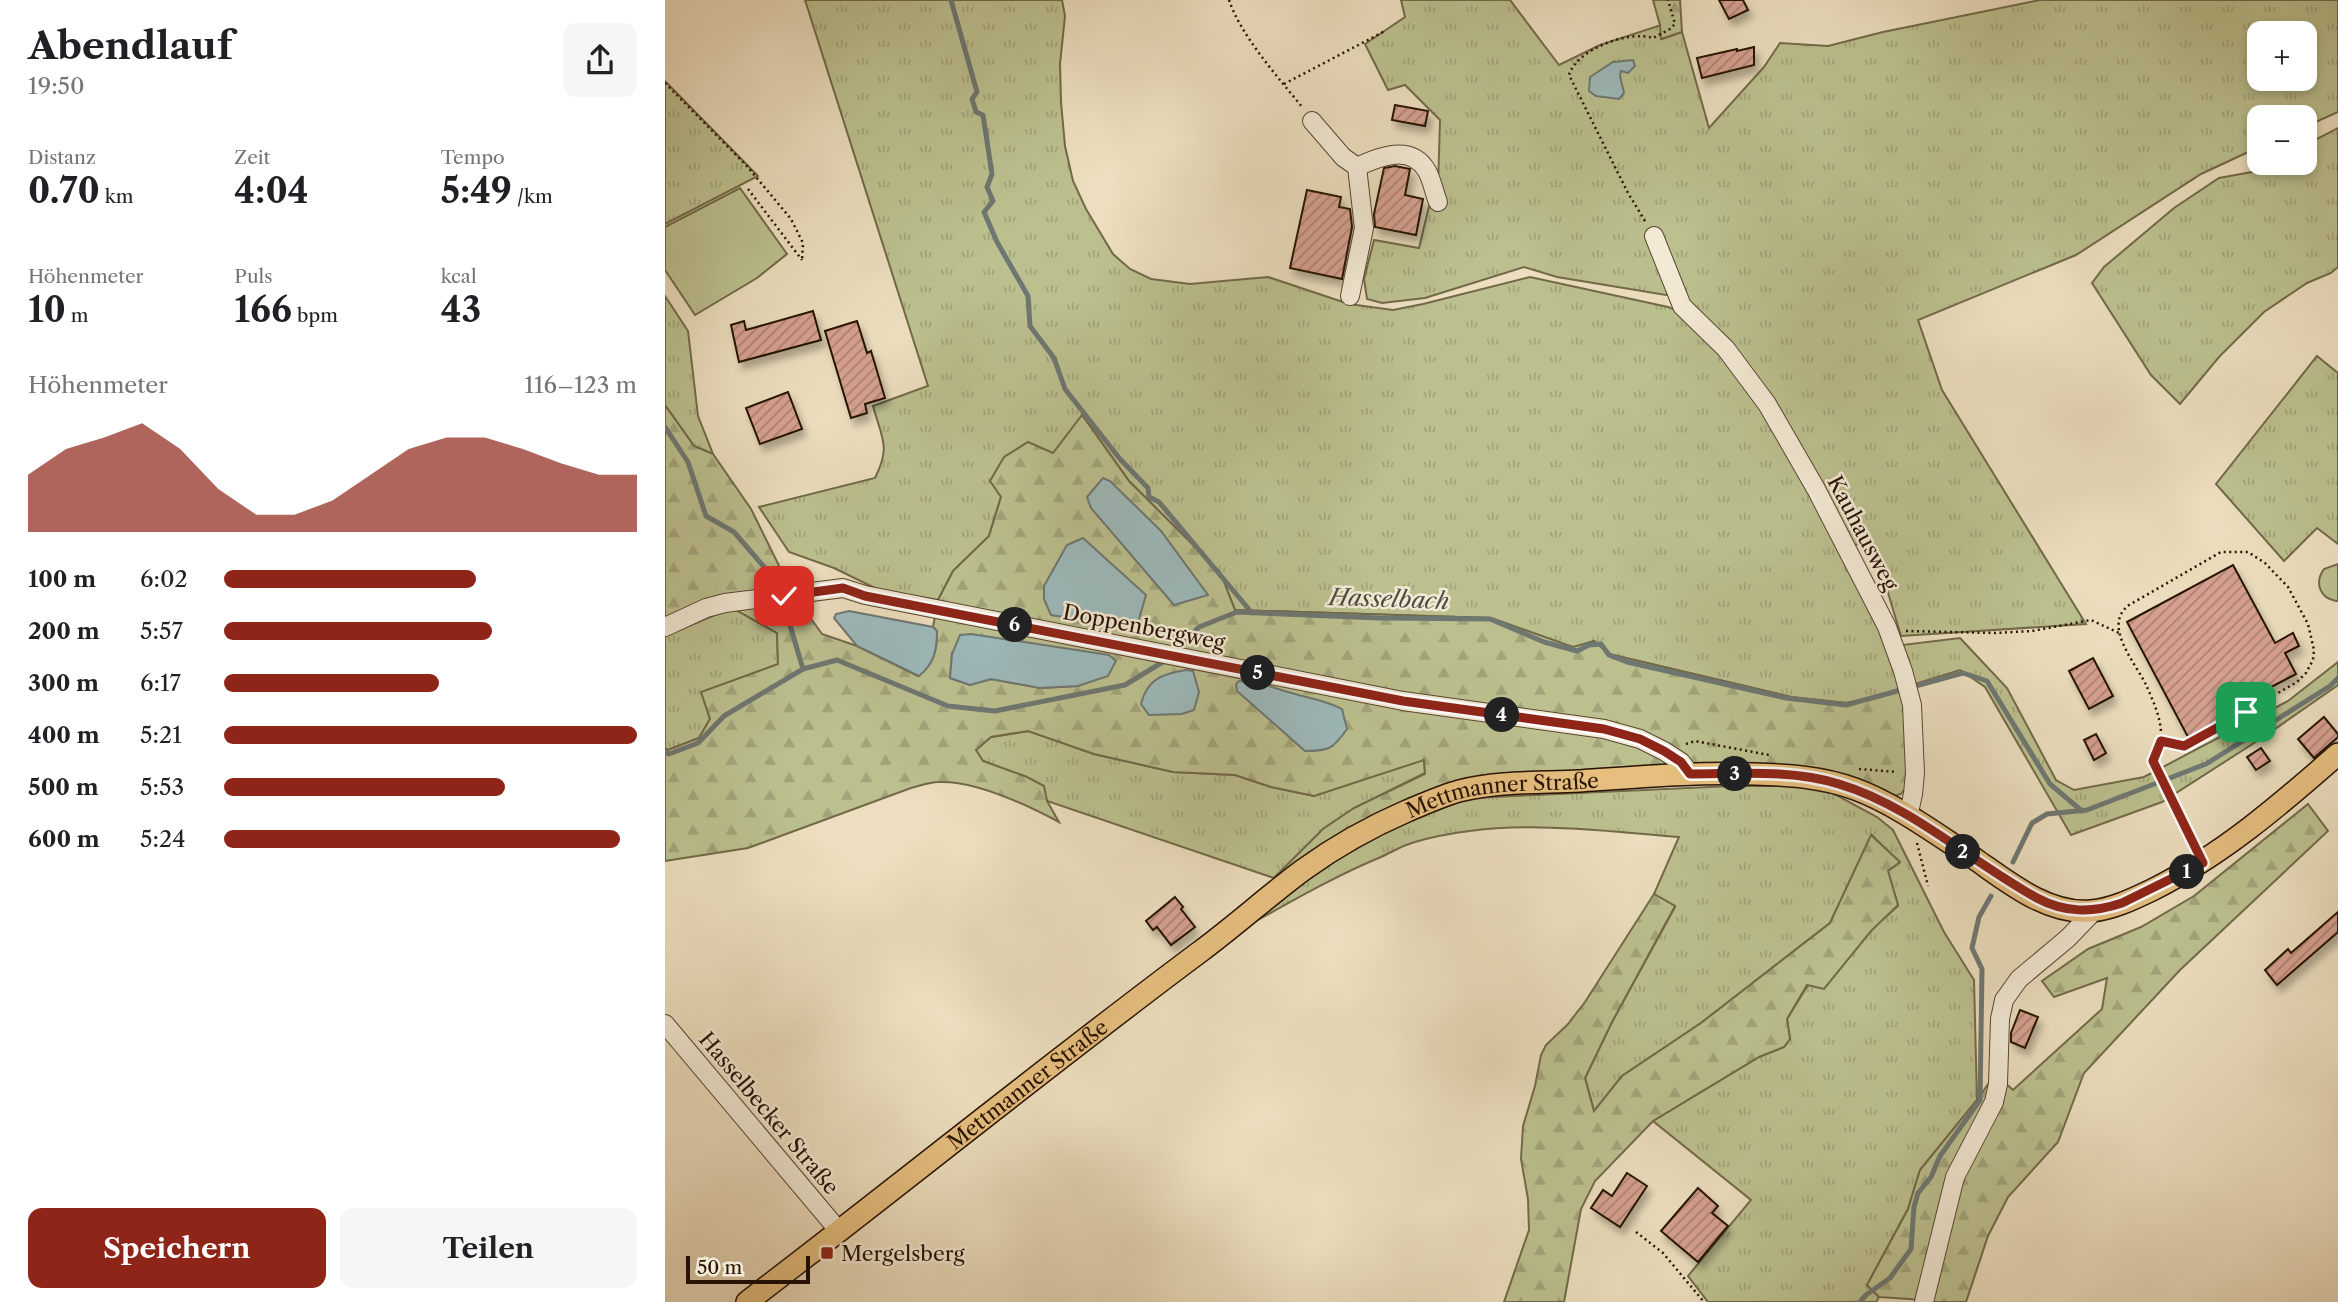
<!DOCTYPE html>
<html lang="de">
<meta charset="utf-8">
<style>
:root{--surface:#fff;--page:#f6f6f6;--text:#202124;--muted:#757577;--accent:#8f2418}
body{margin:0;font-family:"Libre Caslon Text",serif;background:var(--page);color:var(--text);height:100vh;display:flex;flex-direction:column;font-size:26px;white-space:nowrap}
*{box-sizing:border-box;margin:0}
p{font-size:23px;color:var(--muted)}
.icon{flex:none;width:38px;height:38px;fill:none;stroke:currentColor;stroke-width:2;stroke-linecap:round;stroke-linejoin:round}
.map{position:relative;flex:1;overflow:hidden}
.sheet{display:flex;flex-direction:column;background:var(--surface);width:665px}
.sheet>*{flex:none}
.controls{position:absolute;left:1582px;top:21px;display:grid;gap:14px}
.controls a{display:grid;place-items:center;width:70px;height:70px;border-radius:14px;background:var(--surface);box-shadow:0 4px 10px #0003;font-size:35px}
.scale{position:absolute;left:21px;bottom:18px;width:124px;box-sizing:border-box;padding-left:7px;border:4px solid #271203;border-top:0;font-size:19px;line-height:24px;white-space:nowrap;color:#271203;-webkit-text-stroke:5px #f3ead5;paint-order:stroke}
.pin{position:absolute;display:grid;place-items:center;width:60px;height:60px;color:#fff;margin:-30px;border-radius:14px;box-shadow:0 4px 10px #0006}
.km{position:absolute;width:35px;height:35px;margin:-18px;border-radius:50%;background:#222;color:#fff;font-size:19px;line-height:35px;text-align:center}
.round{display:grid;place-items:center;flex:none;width:74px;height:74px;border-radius:14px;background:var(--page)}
.headline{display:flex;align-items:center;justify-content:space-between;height:119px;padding:0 28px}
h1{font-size:38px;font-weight:700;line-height:52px}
.stats{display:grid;grid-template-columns:repeat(3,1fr);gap:10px;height:119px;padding:7px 28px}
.stats div{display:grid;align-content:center}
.stats b{font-size:35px;font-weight:700}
.stats small{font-size:19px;font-weight:400}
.stats p{font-size:19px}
.chart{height:196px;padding:14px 28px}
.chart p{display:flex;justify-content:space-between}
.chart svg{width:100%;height:126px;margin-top:7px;fill:var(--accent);opacity:.7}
.action{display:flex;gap:14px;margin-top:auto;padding:14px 28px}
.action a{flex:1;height:80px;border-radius:14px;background:var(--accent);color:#fff;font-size:28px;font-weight:700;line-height:80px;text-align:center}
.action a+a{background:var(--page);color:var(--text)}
ul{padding:0 28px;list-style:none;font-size:23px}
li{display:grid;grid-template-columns:112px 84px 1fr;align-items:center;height:52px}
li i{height:18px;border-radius:9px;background:var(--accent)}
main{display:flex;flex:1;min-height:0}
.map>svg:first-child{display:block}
</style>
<main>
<section class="sheet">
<div class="headline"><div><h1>Abendlauf</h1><p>19:50</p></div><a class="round"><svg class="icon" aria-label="share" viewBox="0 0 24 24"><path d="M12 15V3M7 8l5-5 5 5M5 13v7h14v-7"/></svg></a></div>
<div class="stats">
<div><p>Distanz</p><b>0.70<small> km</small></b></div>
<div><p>Zeit</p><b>4:04</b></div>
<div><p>Tempo</p><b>5:49<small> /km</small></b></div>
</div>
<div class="stats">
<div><p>Höhenmeter</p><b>10<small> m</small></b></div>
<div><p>Puls</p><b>166<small> bpm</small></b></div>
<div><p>kcal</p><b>43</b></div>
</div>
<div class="chart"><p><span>Höhenmeter</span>116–123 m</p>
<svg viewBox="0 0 160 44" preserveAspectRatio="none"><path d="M0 44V24L10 15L20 11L30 6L40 15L50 29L60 38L70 38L80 33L90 24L100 15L110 11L120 11L130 15L140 20L150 24L160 24V44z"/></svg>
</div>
<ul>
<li><b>100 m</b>6:02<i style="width:61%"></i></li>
<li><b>200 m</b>5:57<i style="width:65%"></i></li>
<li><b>300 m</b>6:17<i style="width:52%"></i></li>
<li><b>400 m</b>5:21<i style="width:100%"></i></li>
<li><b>500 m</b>5:53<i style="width:68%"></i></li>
<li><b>600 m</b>5:24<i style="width:96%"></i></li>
</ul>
<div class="action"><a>Speichern</a><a>Teilen</a></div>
</section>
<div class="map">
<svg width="1673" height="1302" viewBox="0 0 1673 1302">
<defs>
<pattern id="grass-tufts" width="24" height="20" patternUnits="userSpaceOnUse" patternTransform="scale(1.75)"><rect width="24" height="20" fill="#bcc08f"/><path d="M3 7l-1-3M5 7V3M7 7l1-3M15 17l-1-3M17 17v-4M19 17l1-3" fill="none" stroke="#a2a47a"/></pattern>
<pattern id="forest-firs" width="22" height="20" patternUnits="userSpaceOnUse" patternTransform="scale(1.75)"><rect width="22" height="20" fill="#bcc08f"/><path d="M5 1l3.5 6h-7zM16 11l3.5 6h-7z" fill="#a2a47a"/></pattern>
<pattern id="building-hatch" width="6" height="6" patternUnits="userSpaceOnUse" patternTransform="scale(1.75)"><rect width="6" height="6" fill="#d5a08f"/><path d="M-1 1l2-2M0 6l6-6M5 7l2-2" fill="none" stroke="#ad8173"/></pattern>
<filter id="shadow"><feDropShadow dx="4" dy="7" stdDeviation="3.5" flood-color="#0004"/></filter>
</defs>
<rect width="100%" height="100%" fill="#ecdebe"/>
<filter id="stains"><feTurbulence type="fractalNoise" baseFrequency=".00286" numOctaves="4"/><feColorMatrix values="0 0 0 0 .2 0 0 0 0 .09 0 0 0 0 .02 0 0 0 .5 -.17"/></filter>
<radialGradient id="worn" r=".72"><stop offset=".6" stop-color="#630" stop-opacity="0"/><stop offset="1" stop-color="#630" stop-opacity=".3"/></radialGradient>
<g fill="url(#grass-tufts)" stroke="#726949" stroke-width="2" fill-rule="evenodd">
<path d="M140,0h257l3,16 -5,48 1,38 4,44 8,35 13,28 27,45 17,15 21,10 39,5 78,-7 81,27 44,6 30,-6 107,-27 138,30 10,4 24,21 62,75 116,222 22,59 -30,10 -26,5 -55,-6 -182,-43 -15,-13 -21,7 -82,-30 -256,-8 -15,-38 -91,-91 -46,-65 -30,38 -52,43 -12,39 -36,35 -15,29 -57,-9 -47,-23 -45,-16 -30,-45 116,-29c16,-32 7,-39 -2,-72l55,-20z"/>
<path d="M736,0h109l49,65 41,-20 61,-20 1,14 20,-7 27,96 55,-61 16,-24 48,3 55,-14 157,-32h298v112l-33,15v-10h-46v30l-58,27 -125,81 -158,65 24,70 144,234 -185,12 -28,-93 -23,2 -42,-84 -137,-169 -5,3 -109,-18 -33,-10 -99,31 -43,5 -15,-4 -3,-20 10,-39 45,8 11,-46 8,-15 2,-67 -35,-35 -17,5 -23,-46 40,-27zM1594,33h46v46h-46z"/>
<path d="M0,81l93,95 -93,48z"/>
<path d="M1673,128v139l-7,6 -24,10 -43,29 -45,45 -39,47 -29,-29 -59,-92 12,-16 70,-59 45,-30 33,-6 19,-9h34v-18z"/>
<path d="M0,296l23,35 10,85 15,38 -19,-8 -29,-41z"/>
<path d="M1652,356l21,17v171l-21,-16 -33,33 -68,-77z"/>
<path d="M60,603l52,30 1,32 -76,27 8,27 -11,19 -31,12 -3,-2v-112l52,-22z"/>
<path d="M1295,638l47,50 49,92 18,10 70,-13 144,-76 50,-39v23l-73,51 -103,66 -91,33 -86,-148 -25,-17 -45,14 -13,-39z"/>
<path d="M364,731l65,23 79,18 62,3 36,12 43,9 110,-37 1,14 -71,35 -31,21 -49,49 -227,-77 -20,-24 -44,-16 -8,-11 16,-13z"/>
<path d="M1067,786h60l37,5 48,26 16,13 51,102 30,48 3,120 -57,70 -12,39 -41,76 12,12 -3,5h-168l-20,-26 63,-76 -98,-79 106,-64 25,-10 6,-8 -3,-20 21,-34 90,-79 -10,-35 11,-8 -27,-28 -42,88 -129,100 -79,53 -28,35 -9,-33 27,-56 63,-115 -21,-13 25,-57c-90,-7 -176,-20 -264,5 -12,3 -23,10 -34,15 -46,19 -89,44 -132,68l56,-45 43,-27 51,-28 70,-27z"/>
</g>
<g fill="url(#forest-firs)" stroke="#726949" stroke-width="2" fill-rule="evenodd">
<path d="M988,0h27l2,32 -21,7 -1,-14z"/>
<path d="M0,405l29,41 19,8 38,55 41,83 30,42 35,12 61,30c16,-12 19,-25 19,-45l-4,-4 5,-27 15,-29 36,-35 12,-39 -11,-16 14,-24 24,-15 25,11 29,-38 47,66 91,91 15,38 256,8 82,29 21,-6 15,13 182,43 55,6 26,-5 30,-10 6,71 -1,27 -6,8 -7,2 -37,-17 -374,-3 -40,9 -60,27 -108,69 -1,-3 49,-49 31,-21 71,-34 -1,-14 -110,36 -43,-9 -36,-12 -62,-3 -79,-18 -66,-23 -37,6 -15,13 7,11 44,16 17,9 3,15 12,21c-32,-17 -85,-42 -121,-40 -9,0 -18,4 -27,6l-163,60 -83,13v-113l3,2 31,-12 11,-19 -9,-27 77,-28 -1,-31 -52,-29 -8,10 -52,22zM287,653l126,33 -38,2 -49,-9 -21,6 -20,-7z"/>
<path d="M1643,804l20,27 -148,139 -96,103 -26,69 -50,55 -20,39 -22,66h-44l1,-2 -44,-3 -12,-12 41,-76 12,-39 57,-70 18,-26 18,16 89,-81 5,-31 -53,19 -12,-16 46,-32 53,-22 53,-31z"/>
<path d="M1206,835l29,27 -12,9 10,34 -27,26 -47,58 -17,-4 -20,34 3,20 -6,8 -25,10 -106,64 -58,60 -14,28 -17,93h-60l25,-72 -1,-31 -7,-40 2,-33 12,-40 6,-31 5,-10 22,-21 17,-22 69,-108 21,12 -63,116 -27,56 9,33 28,-35 79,-53 129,-100z"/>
</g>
<g fill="#bcc08f" stroke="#726949" stroke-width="2">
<path d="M75,188l47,66 -30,24 -62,37 -30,-45v-43z"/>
<path d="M1673,564v37h-2c-16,-3 -22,-18 -12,-32z"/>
</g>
<g fill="#9dbabc" stroke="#6e7772" stroke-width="2">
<path d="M968,60l2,6 -7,7 -7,-2 -1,5 4,17 -5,6 -23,-3 -7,-5 1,-14 23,-15z"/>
<path d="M438,478l7,3 51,50 47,64 -34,10 -83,-97 -4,-11z"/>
<path d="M418,538l63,57 -10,34 -85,-14 -7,-16v-13l23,-41z"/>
<path d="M184,611l84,16 4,4c0,19 -3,33 -18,45l-62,-30 -23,-28 2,-4z"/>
<path d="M306,634l138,21 7,6 -8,15 -30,10 -38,2 -49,-9 -21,6 -20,-7 2,-24 8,-19z"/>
<path d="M521,670l7,1 6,21 -5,18 -12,4 -33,1 -8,-11c6,-25 21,-30 45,-34z"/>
<path d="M574,681c18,0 32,6 49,11 19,6 38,8 54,17l5,20c-14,20 -18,22 -42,22l-68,-60 -1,-7z"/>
</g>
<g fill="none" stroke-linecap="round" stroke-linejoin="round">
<g stroke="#6e7772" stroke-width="5">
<path d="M286,0l26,92 -5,7 4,13 7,3 9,59 -5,13 6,14 -9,11 13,30 31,54 2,30 24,32 11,31 55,70 28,29 1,9 10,5 93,111"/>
<path d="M0,427l23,35 18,54 28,16 43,50"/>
<path d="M119,605l19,64"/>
<path d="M510,651l24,-24 38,-15 142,6 111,1 54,23 33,9 12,-6 12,-1 8,11 18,7 159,36 60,7 117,-32 24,8 63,103 32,27"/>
<path d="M0,752l4,2 29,-11 26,-27 79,-47 34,-9 111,46 47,5 130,-26 41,-25"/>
<path d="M1348,862l19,-39 15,-9 40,-4 119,-46 124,-78 8,-8"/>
<path d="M1195,1302l6,-7 24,-17 21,-29 3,-42 4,-14 13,-16 9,-21 40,-56 2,-131 -10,-21 7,-31 12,-21"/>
</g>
</g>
<g fill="url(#building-hatch)" stroke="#271203" stroke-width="2" filter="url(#shadow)">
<path d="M1054,0h24l5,10 -19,9z"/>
<path d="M1089,47v18l-52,13 -5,-20 40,-9v2z"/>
<path d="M730,105l33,6 -3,15 -33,-6z"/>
<path d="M730,166l15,3 -5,26 18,4 -7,36 -41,-8 -1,-13 10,-46z"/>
<path d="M642,190l34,7 -2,10 11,2 2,18 -10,52 -52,-11z"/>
<path d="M148,311l8,29 -82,22 -8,-37 13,-4 2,9z"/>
<path d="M192,321l10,32 4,-2 14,47 -20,6 2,9 -16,5 -26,-87z"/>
<path d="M123,392l14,37 -42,15 -14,-36z"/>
<path d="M1568,565l42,78 18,-10 6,13 -14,7 11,21 -44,23 2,5 -66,35 -61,-115z"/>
<path d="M1428,658l20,38 -24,13 -20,-38z"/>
<path d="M1659,717l14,17v3l-24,21 -16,-19z"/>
<path d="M1431,734l10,19 -12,7 -10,-20z"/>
<path d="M1596,748l9,13 -14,9 -9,-13z"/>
<path d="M510,897l8,10 -2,2 14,18 -24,18 -14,-18 -4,3 -7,-9z"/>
<path d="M1673,912v20l-61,53 -12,-15 23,-21 3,4z"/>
<path d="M1355,1010l18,7 -13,31 -14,-6v-9z"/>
<path d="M962,1173l20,13 -27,41 -29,-19 12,-18 9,6z"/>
<path d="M1033,1188l20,18 -6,7 16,13 -30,36 -37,-31z"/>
</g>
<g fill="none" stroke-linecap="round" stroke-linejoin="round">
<g stroke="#584532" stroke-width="20">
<g id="minor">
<path d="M647,121l31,36 14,10 7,61 -14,68"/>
<path d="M692,167c21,-10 54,-24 70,4 5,9 7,21 11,31"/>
<path d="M989,236l28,70 44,43 41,55 49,85 71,138 16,44 9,34 3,68 -2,21 -5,23"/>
<path d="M0,627l41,-19 19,-5 118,-15 22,7 538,106 201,28 36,10 24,12 17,11 9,12"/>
<path d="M0,1024l174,207"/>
<path d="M1259,1302l31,-125 39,-75 4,-18 2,-65 4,-19 15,-21 49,-41 26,-27"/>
</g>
</g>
<g stroke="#271203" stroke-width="24">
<g id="major">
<path id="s1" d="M82,1302c152,-116 301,-237 454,-351 35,-26 67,-55 102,-81 33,-24 67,-43 104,-59 17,-7 34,-15 52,-20 38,-10 81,-8 120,-10 58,-4 117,-9 176,-7 34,1 67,3 100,15 43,16 82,46 120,70 33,23 73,56 116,52 22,-2 42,-12 61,-21 70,-35 128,-85 186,-136"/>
</g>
</g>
<g stroke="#271203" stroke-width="2.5" stroke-dasharray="2 3.5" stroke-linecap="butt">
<path d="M564,0c12,36 49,77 73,107"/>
<path d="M0,83l81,82 45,54 12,24 -1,17"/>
<path d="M619,84l101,-53"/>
<path d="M83,189l54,71"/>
<path d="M980,221l-17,-28 -59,-118c8,-26 60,-45 84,-37l17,-9 5,-5 -7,-24"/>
<path d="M1241,631l89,2 37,-2 59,-11 28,13"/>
<path d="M1496,741l23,5 11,-5 102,-59 9,-9 7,-13 1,-10 -6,-26 -20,-37 -23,-24 -17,-11h-27l-92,53c-28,21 8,59 18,82 7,16 15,33 14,52 -1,12 -10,18 -6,30l38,75"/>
<path d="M1021,744l9,-3 74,14"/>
<path d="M1194,769l38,3"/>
<path d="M1252,843l11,43"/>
<path d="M971,1232l27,21 41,49"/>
</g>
<use href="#minor" stroke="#f3ead5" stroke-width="18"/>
<use href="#major" stroke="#e6bf7f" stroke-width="21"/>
</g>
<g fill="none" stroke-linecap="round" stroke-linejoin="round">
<g stroke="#fff" stroke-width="14">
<path id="route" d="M119,596l59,-8 22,8 538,105 201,28 36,10 24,12 17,11 9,12c48,0 101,-5 149,10 73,22 132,78 198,114 28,15 55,15 85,5l81,-40 -50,-102 8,-20 23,5 62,-34"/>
</g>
<use href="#route" stroke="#8f2418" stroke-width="9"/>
</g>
<rect fill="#8f2418" stroke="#f3ead5" stroke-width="2.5" x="155" y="1246" width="14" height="14" rx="3.5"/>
<g text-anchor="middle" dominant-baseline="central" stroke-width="5" stroke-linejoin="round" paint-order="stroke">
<g font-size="21" fill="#271203" stroke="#f3ead5">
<text transform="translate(1198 533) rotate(62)">Kauhausweg</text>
<text transform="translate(479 627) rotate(11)">Doppenbergweg</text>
<text stroke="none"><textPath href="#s1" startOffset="922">Mettmanner Straße</textPath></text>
<text stroke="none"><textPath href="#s1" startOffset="355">Mettmanner Straße</textPath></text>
<text transform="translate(104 1113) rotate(50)">Hasselbecker Straße</text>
</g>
<g font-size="21" fill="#271203" stroke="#f3ead5" text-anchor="start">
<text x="176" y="1253">Mergelsberg</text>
</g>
<g font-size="23" font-style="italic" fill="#504d44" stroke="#f3ead5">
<text transform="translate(724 599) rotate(2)">Hasselbach</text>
</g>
</g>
<rect width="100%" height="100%" filter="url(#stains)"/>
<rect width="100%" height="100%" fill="url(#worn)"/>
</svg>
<div class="controls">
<a>+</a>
<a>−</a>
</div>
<div class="scale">50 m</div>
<div class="pin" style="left:1581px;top:712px;background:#1e9e55"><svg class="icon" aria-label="arrive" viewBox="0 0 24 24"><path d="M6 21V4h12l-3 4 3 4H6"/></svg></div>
<div class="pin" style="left:119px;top:596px;background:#d93025"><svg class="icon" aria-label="check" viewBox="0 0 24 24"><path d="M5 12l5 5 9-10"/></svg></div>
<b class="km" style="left:1522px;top:872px">1</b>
<b class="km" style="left:1298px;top:852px">2</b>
<b class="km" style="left:1070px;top:774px">3</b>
<b class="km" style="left:837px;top:715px">4</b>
<b class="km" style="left:593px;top:673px">5</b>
<b class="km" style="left:350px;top:625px">6</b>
</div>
</main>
